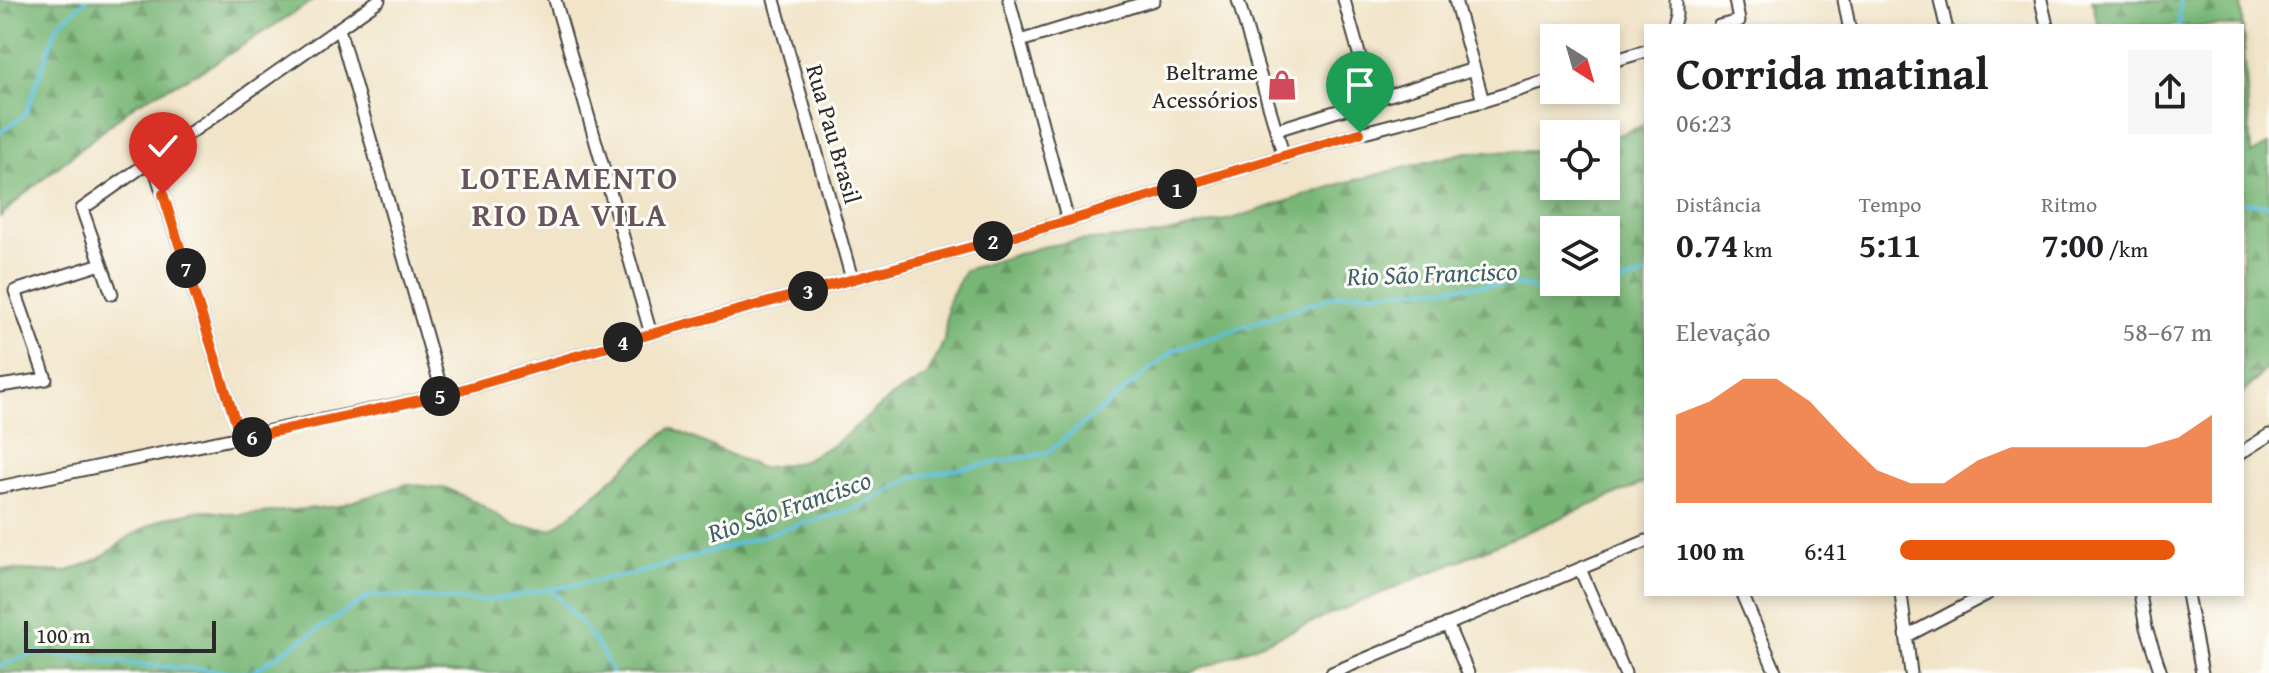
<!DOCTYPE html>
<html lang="pt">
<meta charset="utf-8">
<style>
:root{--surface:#fff;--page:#f6f6f6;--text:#202124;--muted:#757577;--accent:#ea580c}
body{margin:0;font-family:"Gentium Book Plus",serif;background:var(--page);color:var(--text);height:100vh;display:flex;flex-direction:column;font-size:30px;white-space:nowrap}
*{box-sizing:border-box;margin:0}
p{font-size:26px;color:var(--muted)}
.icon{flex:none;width:44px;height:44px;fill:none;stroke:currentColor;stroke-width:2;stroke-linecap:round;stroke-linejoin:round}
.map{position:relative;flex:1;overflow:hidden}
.drawer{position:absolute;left:1644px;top:24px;width:600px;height:572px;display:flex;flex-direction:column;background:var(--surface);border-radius:0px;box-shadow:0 4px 12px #0003}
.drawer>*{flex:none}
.needle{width:52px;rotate:143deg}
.buttons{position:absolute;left:1540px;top:24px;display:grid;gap:16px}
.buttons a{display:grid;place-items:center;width:80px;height:80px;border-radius:0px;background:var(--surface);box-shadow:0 4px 12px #0003;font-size:40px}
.scale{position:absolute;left:24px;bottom:20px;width:192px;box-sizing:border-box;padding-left:8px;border:4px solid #2b2b2b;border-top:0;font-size:22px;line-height:28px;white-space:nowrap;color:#2b2b2b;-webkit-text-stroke:6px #fdfcf7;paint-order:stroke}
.pin{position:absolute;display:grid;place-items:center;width:68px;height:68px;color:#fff;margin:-82px -34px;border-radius:50% 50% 50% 0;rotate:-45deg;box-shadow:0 0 8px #0007}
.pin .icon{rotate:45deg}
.km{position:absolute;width:40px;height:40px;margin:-20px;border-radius:50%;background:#222;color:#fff;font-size:22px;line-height:40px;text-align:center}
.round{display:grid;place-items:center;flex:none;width:84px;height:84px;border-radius:0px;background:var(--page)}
.headline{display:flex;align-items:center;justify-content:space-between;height:136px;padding:0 32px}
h1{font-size:44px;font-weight:800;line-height:60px}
.stats{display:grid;grid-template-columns:repeat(3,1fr);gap:12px;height:136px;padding:8px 32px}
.stats div{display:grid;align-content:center}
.stats b{font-size:34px;font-weight:800}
.stats small{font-size:22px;font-weight:400}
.stats p{font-size:22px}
.chart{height:224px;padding:16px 32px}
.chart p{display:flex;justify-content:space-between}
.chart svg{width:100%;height:144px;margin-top:8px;fill:var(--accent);opacity:.7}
ul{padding:0 32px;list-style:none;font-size:26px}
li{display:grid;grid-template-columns:128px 96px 1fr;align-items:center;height:60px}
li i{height:20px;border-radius:10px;background:var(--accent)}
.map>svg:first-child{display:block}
</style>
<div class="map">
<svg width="2269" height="673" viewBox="0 0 2269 673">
<defs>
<pattern id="forest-firs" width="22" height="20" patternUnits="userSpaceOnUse" patternTransform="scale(2)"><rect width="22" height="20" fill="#78b676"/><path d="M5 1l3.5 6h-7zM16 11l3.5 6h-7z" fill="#639461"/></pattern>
</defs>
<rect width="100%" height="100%" fill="#fdfcf7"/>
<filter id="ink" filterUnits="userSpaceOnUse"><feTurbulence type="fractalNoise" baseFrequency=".0125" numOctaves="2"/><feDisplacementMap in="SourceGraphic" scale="16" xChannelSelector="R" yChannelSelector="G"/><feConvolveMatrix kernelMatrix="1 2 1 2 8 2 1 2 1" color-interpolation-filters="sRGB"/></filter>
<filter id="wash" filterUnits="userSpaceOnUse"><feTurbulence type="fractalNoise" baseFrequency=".006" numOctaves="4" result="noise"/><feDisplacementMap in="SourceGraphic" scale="32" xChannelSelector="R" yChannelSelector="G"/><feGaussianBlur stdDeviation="1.8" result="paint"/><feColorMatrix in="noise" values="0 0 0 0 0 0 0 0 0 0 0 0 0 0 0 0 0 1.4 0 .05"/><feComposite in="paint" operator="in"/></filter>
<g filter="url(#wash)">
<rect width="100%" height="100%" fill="#f1e4c8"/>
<g fill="url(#forest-firs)" stroke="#527050" stroke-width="2" fill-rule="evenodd">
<path d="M0,0h314l-107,68 -70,35 -116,94 -21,20z"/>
<path d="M2092,0h149l10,154 18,-10v222l-27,28v-368h-144z"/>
<path d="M1646,124v358l-455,191h-1191v-104l65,3 34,-13 31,-23 34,-18 38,-8 37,5 100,-9 68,-22 41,5 34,16 32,21 38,3c43,-30 77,-69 119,-101l89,40 40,-6 35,-18 59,-49 33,-19 17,-35 4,-39 17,-32 76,-23 37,-6 79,-6 78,-17 108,-35 124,-31 87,-1v35h52v-46zM1554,230h52v52h-52z"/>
</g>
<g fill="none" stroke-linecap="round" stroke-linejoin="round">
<g stroke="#5cc0da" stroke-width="4">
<path d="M2179,26l1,-26"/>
<path d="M0,133l26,-20 31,-87 28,-26"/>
<path d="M2242,202l27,3"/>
<path d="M550,589c25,26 48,51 62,84"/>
<path d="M0,666l34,-13 109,12 105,8"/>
<path d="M251,673l120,-78 116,6 156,-29 219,-66 53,-29 132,-24 127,-103 166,-56 168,-10 76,11 62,-20"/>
</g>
</g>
</g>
<g filter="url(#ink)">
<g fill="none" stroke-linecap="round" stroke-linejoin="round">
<g stroke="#494743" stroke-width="15">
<g id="street">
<path d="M555,0l96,334"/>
<path d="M774,0l78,279"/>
<path d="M1009,0l59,221"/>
<path d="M1238,0l46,157"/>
<path d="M1344,0l28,100"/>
<path d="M1455,0l28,101"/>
<path d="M1844,0l5,26"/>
<path d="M1940,0l6,26"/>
<path d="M2041,0l6,26"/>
<path d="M1673,26l3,-11v-15"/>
<path d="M1719,26l20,-5 -4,-21"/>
<path d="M339,29l104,366"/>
<path d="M1020,41l134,-41"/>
<path d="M1606,63l40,-12"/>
<path d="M1276,130l198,-61"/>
<path d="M152,160l89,279"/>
<path d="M112,294l-30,-85 297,-209"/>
<path d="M0,386l46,-7 -31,-88 86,-27"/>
<path d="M2242,452l27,-17"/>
<path d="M0,487l443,-92 208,-61 417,-113 292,-88 123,-32 71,-22"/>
<path d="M1580,569l45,104"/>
<path d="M1742,594l34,79"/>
<path d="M1901,594l10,79"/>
<path d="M2140,594l6,34 15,45"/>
<path d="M2187,594l15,79"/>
<path d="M1447,624l21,49"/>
<path d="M1907,636l80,-42"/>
<path d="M1332,673l314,-132"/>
</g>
</g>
<use href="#street" stroke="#fff" stroke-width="11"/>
</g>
</g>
<g fill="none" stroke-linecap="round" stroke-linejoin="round" filter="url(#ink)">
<g stroke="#fff" stroke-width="16">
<path id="route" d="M163,194l78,245 202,-44 208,-61 417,-113 292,-88"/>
</g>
<use href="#route" stroke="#ea580c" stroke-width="10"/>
</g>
<defs>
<g id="shop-bare" transform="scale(2.4)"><path d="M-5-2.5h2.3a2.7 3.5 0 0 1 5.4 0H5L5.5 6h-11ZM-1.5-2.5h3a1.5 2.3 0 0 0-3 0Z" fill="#d1495b" stroke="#fdfcf7" stroke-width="2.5" paint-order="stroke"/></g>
</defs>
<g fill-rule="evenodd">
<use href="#shop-bare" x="1282" y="85"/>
</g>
<g text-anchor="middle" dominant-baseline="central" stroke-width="6" stroke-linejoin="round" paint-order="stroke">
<g font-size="24" fill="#2b2b2b" stroke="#fdfcf7" text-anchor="end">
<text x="1258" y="71">Beltrame<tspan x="1258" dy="28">Acessórios</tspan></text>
</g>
<g font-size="24" fill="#2b2b2b" stroke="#fdfcf7">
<text transform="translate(834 134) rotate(74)">Rua Pau Brasil</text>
</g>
<g font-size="26" font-style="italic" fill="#3c5f68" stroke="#fdfcf7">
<text transform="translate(1432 273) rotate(-2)">Rio São Francisco</text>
<text transform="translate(789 506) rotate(-19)">Rio São Francisco</text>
</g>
<g font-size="32" font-weight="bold" letter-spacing="2" fill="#66555d" stroke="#fdfcf7">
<text x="570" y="177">LOTEAMENTO<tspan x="570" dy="37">RIO DA VILA</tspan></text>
</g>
</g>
</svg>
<div class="buttons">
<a><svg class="needle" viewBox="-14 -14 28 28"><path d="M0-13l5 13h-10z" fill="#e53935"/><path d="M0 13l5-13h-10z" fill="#757577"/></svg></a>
<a><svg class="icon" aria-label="locate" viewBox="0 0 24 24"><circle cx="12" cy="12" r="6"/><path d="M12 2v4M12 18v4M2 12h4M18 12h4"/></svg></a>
<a><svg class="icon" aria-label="layers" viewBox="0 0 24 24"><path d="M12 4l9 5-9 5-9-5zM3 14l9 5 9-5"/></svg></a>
</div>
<div class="scale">100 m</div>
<div class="pin" style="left:1360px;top:133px;background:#1e9e55"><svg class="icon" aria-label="arrive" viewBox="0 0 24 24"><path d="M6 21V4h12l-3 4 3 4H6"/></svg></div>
<div class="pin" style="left:163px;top:194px;background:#d93025"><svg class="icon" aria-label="check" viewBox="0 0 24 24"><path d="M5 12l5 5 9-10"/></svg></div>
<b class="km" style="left:1177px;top:189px">1</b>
<b class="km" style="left:993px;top:241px">2</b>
<b class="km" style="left:808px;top:291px">3</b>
<b class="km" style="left:623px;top:342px">4</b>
<b class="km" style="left:440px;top:396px">5</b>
<b class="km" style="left:252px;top:437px">6</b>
<b class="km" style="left:186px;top:268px">7</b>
<section class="drawer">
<div class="headline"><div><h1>Corrida matinal</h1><p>06:23</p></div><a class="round"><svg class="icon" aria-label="share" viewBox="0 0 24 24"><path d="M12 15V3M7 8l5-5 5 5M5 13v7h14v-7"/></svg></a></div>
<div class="stats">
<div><p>Distância</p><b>0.74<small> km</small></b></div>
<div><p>Tempo</p><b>5:11</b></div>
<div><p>Ritmo</p><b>7:00<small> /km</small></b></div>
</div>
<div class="chart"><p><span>Elevação</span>58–67 m</p>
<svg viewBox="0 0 160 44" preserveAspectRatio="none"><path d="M0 44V17L10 13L20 6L30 6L40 13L50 24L60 34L70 38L80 38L90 31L100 27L110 27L120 27L130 27L140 27L150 24L160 17V44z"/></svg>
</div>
<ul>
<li><b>100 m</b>6:41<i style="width:88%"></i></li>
</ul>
</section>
</div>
